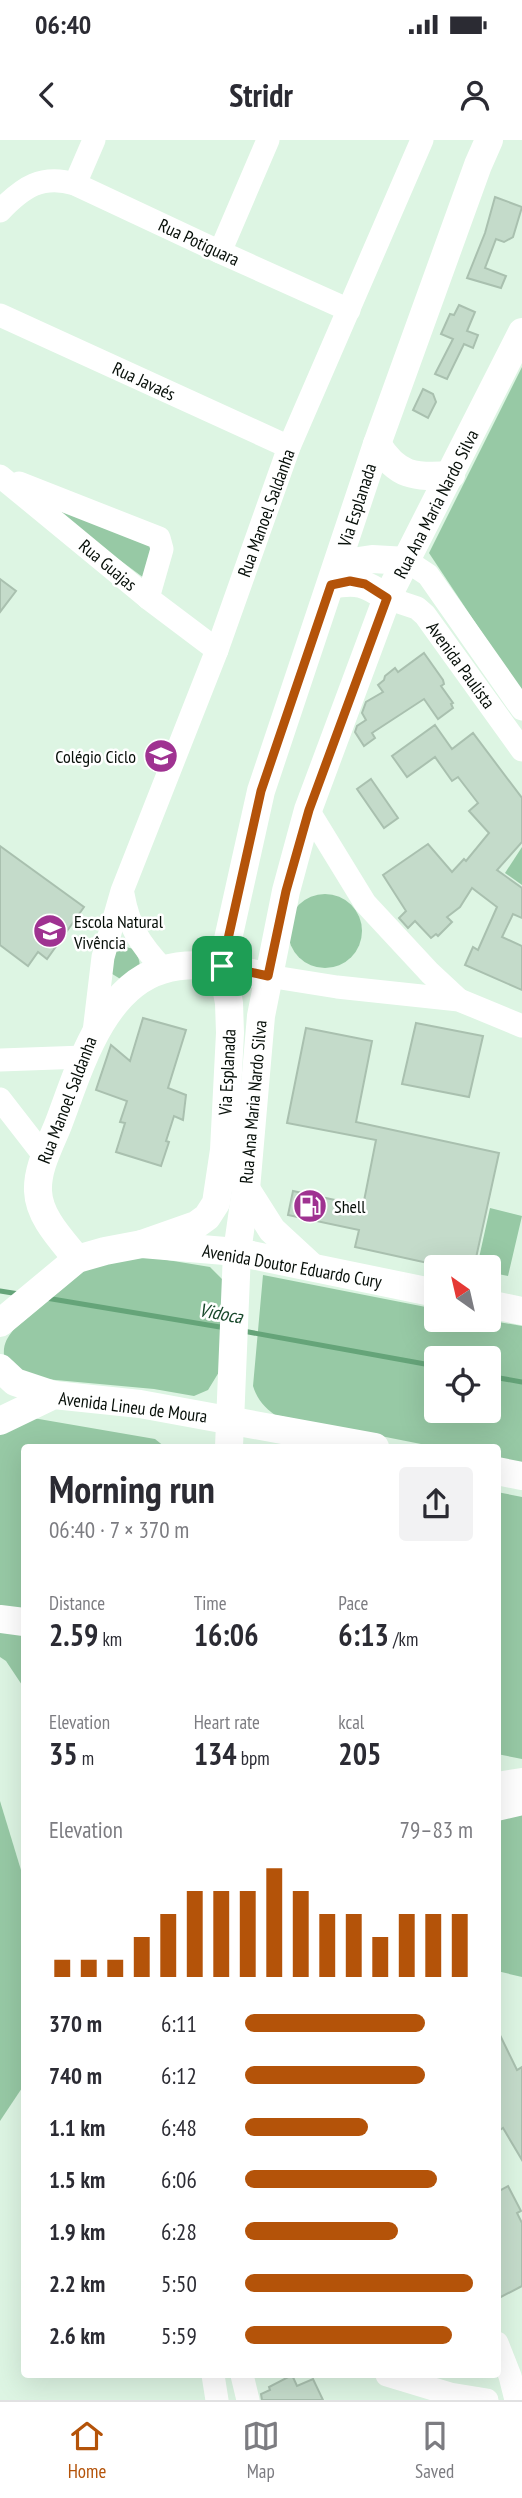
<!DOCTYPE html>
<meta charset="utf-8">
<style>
:root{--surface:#fff;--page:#f2f2f3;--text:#2b2b33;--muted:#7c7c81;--line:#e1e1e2;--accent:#b45309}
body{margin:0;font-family:"PT Sans Narrow",sans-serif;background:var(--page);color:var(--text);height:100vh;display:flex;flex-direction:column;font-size:26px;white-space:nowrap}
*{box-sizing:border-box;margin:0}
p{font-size:23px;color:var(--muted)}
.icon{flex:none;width:38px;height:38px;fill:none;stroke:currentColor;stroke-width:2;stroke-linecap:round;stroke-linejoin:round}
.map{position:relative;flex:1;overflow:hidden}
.drawer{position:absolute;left:21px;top:1304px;width:480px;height:934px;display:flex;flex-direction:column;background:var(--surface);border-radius:7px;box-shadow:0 7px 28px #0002}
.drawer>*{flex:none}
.needle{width:46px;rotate:326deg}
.buttons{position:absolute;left:424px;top:1115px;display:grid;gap:14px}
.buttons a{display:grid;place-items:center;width:77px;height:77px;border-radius:7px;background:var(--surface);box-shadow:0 7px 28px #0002;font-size:35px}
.pin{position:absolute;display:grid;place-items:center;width:60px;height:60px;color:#fff;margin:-30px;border-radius:14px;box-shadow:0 4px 10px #0006}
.round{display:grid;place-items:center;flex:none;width:74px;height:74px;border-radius:7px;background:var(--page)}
.overview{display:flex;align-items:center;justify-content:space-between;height:119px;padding:0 28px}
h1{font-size:38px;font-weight:700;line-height:52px}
.figures{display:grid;grid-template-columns:repeat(3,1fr);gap:10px;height:119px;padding:7px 28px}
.figures div{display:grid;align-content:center}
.figures b{font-size:30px;font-weight:700}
.figures small{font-size:19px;font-weight:400}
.figures p{font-size:19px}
.chart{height:196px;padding:14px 28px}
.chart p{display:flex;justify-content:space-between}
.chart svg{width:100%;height:126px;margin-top:7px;stroke:var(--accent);stroke-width:6}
ul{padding:0 28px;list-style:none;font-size:23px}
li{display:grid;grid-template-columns:112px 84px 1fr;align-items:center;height:52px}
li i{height:18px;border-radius:9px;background:var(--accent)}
.status{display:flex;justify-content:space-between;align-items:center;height:49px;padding:0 35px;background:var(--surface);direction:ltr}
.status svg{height:19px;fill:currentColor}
header{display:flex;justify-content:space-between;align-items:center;height:91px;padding:0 28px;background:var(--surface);font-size:32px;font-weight:700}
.tab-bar{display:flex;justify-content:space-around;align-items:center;height:98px;border-top:2px solid var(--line);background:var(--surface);font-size:19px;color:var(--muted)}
.tab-bar a{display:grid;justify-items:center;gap:4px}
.tab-bar .current{color:var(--accent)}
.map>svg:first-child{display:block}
</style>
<div class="status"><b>06:40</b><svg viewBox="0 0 49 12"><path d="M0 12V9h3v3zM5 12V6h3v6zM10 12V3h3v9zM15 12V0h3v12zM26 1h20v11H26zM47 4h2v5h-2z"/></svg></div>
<header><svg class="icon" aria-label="back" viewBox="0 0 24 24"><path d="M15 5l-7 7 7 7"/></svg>Stridr<svg class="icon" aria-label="person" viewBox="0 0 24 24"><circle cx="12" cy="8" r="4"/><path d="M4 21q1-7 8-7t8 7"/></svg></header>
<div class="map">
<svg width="522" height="2260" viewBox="0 0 522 2260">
<rect width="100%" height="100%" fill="#ddf5e3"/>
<g fill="#97c9a5" fill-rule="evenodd">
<path d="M522,227v326l-93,-140z"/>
<path d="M33,356l125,52 -14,30z"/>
<path d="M522,707v38l-17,-12z"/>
<circle cx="325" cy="791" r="37"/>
<path d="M122,806l12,3c4,8 7,12 5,21l-17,10 -13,-8 8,-25z"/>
<path d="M490,1068l32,8 -14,60 -20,-4v-5h-11z"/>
<path d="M143,1116l67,11 15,15 -6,90 -11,18 -14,6 -40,-7 -120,-11 -11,-4 -19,-18c-1,-12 3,-18 10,-27l72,-60z"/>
<path d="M263,1135l173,34v11h51l35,6v139l-25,-6v-12h-61l-161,-32c-11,-8 -18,-16 -22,-29zM436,1218h52v52h-52z"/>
<path d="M33,1278l122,21 10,8h-141v241l-18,-27 -6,-4v-222z"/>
<path d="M497,1352l25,5v262l-25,-5z"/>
<path d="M0,1661l24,79v205l-24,36z"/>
<path d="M522,1669v168l-25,-6v-150z"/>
</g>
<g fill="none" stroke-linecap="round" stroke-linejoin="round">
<g stroke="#65a479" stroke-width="5">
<path d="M0,1151l19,3"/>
<path d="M46,1158l180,30"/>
<path d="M243,1191l193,35"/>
<path d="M488,1236l34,6"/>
</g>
</g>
<g fill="#c4dbca" stroke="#a9c0af" stroke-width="2">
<path d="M495,57l27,10 -9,30 -9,5 -8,-3 -11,29 21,8 -5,12 -34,-10 18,-45z"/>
<path d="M459,165l16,7 -8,19 11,4 -5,13 -9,-4 -17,35 -12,-5 18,-35 -12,-5 9,-20 4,1z"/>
<path d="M423,249l10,5 3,8 -8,16 -15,-8z"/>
<path d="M0,439l16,12 -16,21z"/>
<path d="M424,513l19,27 1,4 -3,2 12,17 -2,1 2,4 -15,11 -14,-20 -52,34 3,5 -11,8 -9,-14 2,-6 9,-6 -4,-7 4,-11 17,-10 -5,-7 6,-5 1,-4 10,-8 3,4z"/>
<path d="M435,585l17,24 21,-16 49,65v44l-25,28 25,18v30l-9,-4 -11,23 20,9v44l-57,-25 8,-18 5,3 19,-43 -25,-19 -12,19 -13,10 5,5 -14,14 -2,-2 -5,4 -16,-17 -7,7 -9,-10 7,-7 -23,-36 45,-31 24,28 12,-13 2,2 23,-28 -20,-22 9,-8 -20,-26 -6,4 -17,-24 -28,20 -15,-21z"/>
<path d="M371,639l27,39 -14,10 -27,-39z"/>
<path d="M0,706l84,61 -37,52 -9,-7 -10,14 -28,-21z"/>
<path d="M143,878l43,12 -18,58 18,7 -3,25 -9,-4 -8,25 3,1 -8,24 -45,-14 9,-29 -5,-1 7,-21 -31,-11 15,-45 19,16z"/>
<path d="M416,883l67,13 -14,61 -67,-13z"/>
<path d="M306,888l66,13 -16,81 143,31 -25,114h-28l-91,-20 4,-17 -71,-15 5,-24 70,15 13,-66 -89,-17z"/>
<path d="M497,1889l20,41 5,-3v93l-19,-32 -6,4z"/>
<path d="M508,2046l13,25 -4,2 5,10v63l-25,13v-107z"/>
<path d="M292,2235l5,11 16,-7 10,21h-61l-1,-6 9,-4 -1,-3z"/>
</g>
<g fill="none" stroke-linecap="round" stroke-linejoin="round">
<g stroke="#fff" stroke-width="23">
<path d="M75,44l19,-44"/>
<path d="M0,71c23,-24 42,-37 75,-27l145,68 129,58"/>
<path d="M220,112l48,-112"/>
<path d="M0,175l289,132"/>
<path d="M0,336l148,122 69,52"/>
<path d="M19,343l140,55 3,11 -14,49"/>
<path d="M407,421l21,14 94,134"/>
<path d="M387,458l30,10 8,7 97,135"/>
<path d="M308,670l57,93 65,70 29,27"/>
<path d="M123,754c6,34 17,50 40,75"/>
<path d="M268,836l69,11 122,13 63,26"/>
<path d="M94,892l9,-75 19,-66 95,-241 72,-203 133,-307"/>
<path d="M0,920l84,-3"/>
<path d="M0,959l45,58"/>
<path d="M497,2203l13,33 6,24"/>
<path d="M213,2235l4,25"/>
<path d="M242,2235l6,25"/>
<path d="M387,2235l63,19 37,6"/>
</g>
<g stroke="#fff" stroke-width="28">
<path d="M377,304c20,32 37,34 74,31"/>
<path d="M338,424l34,-5 35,2"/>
<path d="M331,445c26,-5 35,-2 56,13"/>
<path d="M246,1049l26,41 39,36"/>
<path d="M142,1104l54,-19 11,-8 9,-14 8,-53 6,-117 -1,-30 -7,-37 39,-175 116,-347 101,-279 11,-25"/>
<path d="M77,1119c-16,-20 -38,-42 -39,-68 -1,-23 12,-46 20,-66 20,-52 43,-137 104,-155 36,-11 70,0 106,6"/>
<path d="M488,1164l34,7"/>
<path d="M0,1183l77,-64 28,-8 37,-7 95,8 199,41"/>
<path d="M0,1228l15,14 39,13"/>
<path d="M0,1281l54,-26 86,9 235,43"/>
<path d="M229,1307l8,-195 9,-63 15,-173 25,-125 22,-81 79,-212 135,-266"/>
<path d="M497,1331l25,5"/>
<path d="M0,1479l24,3"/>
<path d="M497,1646l25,-4"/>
<path d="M497,1667l25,-6"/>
</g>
</g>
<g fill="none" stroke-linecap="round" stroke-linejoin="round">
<g stroke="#fff" stroke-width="14">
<path id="route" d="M350,441l15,3 22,14 -78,212 -23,81 -18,85 -46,-10 39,-175 70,-206z"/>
</g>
<use href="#route" stroke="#b45309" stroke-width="9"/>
</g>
<defs>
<g id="school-disc" transform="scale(1.75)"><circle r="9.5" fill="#9f3291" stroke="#fff"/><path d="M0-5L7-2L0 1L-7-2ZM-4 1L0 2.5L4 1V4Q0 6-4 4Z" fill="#fff"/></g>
<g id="fuel-disc" transform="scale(1.75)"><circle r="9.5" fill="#9f3291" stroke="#fff"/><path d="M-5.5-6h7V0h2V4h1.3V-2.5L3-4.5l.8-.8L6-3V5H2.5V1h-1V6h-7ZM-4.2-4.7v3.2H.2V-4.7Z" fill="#fff"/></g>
</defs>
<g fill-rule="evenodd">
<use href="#school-disc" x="161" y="616"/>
<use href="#school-disc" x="50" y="791"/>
<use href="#fuel-disc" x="310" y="1066"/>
</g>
<g text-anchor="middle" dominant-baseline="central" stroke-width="5" stroke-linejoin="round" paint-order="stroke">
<g font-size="18" fill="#060e08" stroke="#fff">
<text transform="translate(199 102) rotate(25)">Rua Potiguara</text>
<text transform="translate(144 241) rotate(25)">Rua Javaés</text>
<text transform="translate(436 364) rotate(-63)">Rua Ana Maria Nardo Silva</text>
<text transform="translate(357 365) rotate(-72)">Via Esplanada</text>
<text transform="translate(266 373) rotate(-70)">Rua Manoel Saldanha</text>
<text transform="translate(108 425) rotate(40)">Rua Guajas</text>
<text transform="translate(461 525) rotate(54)">Avenida Paulista</text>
<text transform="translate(227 932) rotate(-87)">Via Esplanada</text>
<text transform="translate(67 960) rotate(-69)">Rua Manoel Saldanha</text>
<text transform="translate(253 962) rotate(-85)">Rua Ana Maria Nardo Silva</text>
<text transform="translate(292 1126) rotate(10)">Avenida Doutor Eduardo Cury</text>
<text transform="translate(133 1267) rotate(7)">Avenida Lineu de Moura</text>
</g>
<g font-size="18" fill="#060e08" stroke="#fff" text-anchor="start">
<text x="136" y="616" text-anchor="end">Colégio Ciclo</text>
<text x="74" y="781">Escola Natural<tspan x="74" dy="21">Vivência</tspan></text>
<text x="334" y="1066">Shell</text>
</g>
<g font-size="19" font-style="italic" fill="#17472a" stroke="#fff">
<text transform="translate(221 1173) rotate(10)">Vidoca</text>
</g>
</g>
</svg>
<div class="buttons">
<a><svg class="needle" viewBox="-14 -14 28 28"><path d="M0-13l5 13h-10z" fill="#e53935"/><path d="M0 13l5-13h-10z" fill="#7c7c81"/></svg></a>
<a><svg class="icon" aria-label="locate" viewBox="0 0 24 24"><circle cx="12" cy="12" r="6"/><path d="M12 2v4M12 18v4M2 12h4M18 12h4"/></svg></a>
</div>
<div class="pin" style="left:222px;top:826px;background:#1e9e55"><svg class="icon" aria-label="arrive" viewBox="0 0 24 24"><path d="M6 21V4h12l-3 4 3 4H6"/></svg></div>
<section class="drawer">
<div class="overview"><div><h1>Morning run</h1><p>06:40 · 7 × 370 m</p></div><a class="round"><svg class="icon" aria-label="share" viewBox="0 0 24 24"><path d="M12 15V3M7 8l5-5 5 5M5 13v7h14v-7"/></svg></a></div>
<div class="figures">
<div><p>Distance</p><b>2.59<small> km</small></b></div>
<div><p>Time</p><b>16:06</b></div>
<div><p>Pace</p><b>6:13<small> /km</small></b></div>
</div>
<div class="figures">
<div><p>Elevation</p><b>35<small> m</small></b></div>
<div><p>Heart rate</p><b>134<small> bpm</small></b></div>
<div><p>kcal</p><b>205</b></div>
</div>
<div class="chart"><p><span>Elevation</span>79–83 m</p>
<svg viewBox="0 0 160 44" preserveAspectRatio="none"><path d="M5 44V38M15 44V38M25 44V38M35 44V30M45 44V22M55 44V14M65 44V14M75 44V14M85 44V6M95 44V14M105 44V22M115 44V22M125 44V30M135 44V22M145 44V22M155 44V22"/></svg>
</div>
<ul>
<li><b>370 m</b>6:11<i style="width:79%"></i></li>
<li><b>740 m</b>6:12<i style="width:79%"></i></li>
<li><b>1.1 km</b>6:48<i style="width:54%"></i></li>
<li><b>1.5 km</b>6:06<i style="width:84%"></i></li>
<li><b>1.9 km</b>6:28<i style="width:67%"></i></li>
<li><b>2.2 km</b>5:50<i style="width:100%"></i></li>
<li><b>2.6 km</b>5:59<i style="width:91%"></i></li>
</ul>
</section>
</div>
<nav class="tab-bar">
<a class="current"><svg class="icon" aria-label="home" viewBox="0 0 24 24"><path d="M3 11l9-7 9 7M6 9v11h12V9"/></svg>Home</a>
<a><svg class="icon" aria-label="map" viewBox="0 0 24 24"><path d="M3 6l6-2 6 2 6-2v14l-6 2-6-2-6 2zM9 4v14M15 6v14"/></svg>Map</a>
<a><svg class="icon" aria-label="saved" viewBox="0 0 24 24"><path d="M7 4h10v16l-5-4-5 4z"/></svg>Saved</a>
</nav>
